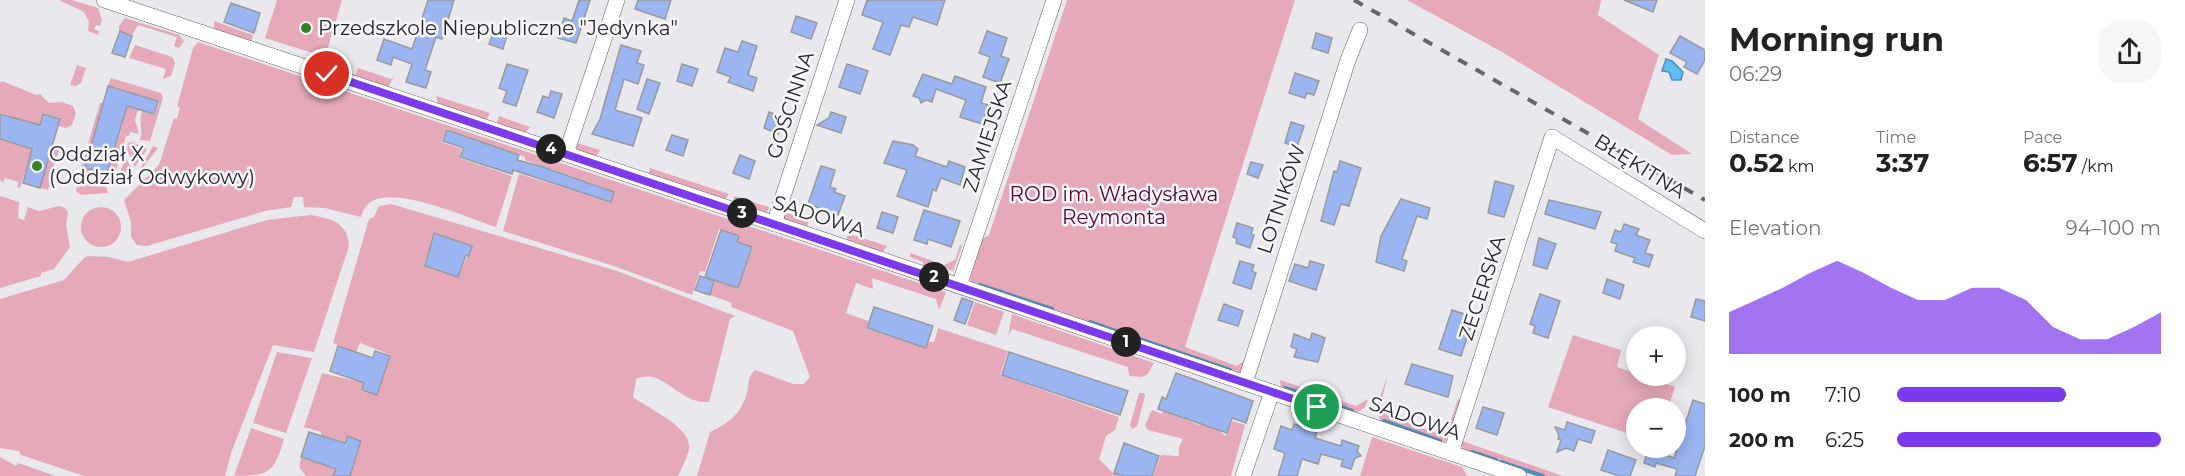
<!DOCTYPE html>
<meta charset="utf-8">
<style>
:root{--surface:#fff;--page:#f6f6f6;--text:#222;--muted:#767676;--accent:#7c3aed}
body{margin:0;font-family:Montserrat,sans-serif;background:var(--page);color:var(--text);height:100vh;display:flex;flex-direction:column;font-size:22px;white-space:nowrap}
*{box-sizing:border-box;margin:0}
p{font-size:20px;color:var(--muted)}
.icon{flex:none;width:33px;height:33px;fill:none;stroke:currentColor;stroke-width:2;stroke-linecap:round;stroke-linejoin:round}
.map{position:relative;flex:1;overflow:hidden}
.panel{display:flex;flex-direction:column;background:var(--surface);width:480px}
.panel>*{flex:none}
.tools{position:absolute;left:1626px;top:326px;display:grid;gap:12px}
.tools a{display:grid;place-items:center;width:60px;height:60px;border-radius:50%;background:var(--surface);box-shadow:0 3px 15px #0003;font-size:30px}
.pin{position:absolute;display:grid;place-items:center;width:51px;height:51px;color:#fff;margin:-26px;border:3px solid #fff;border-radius:50%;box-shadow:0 2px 6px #0007}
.km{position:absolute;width:30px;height:30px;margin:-15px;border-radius:50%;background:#222;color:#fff;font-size:16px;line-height:30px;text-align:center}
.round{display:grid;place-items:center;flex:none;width:63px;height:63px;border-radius:24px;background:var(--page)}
.summary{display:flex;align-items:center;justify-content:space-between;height:102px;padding:0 24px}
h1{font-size:33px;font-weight:700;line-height:45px}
.stats{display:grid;grid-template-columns:repeat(3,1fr);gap:9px;height:102px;padding:6px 24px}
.stats div{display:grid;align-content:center}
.stats b{font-size:26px;font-weight:700}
.stats small{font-size:16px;font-weight:400}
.stats p{font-size:16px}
.chart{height:168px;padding:12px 24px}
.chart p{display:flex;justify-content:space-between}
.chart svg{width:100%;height:108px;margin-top:6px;fill:var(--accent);opacity:.7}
ul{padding:0 24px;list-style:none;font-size:20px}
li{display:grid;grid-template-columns:96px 72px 1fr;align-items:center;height:45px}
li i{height:15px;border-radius:8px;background:var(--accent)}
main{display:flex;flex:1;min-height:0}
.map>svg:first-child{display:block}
</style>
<main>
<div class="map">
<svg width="1705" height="476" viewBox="0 0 1705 476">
<rect width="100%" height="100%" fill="#e9e8ec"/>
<g fill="#e5a9b9" fill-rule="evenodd">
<path d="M59,0h13l26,8 4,12 -2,6 -4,-1 -2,4 5,2 -1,4 -10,-4 1,-9 -5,-10z"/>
<path d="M277,0h65l-17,57 -60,-19z"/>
<path d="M1067,0h228l-110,347 52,19 8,-6 14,-43 -15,51 -4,5 -110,-36 1,-8 -3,6 -155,-51 -3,-4 12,-41 7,-4z"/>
<path d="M1407,0h194l-3,15 61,40 -21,64 54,35 -20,1 -170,-103z"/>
<path d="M125,18l54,17 5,6 -5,7 -5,-2 3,-9 -39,-12 -6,10 -13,-4v-5z"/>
<path d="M214,21l39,14 -2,7 -37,-12z"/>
<path d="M198,42l748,250 -7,18 -3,-11 -64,-21 1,11 -17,-6 -10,30 22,8 -2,8 60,19 3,-6h5l4,-14 70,23 -8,24 119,42 -4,13 -9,6 -7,23 14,14 9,3h-425l13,-44c17,-8 30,-17 36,-36 4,-10 0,-18 9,-26l38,14h11l6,-7 -17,-46 -62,-24 1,-4 -22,-8 5,-14 9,3 15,-48 -20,-7 -14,43 -5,-1 -8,24 -78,-29 -111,-35 16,-57 85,26 4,-11 -83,-29v-3l-78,-28 -6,13 21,7 -3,9 53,18 -16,51c-26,-8 -108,-46 -129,-22 -3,3 -5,9 -6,12l-36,-9 -21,-1 -1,-10h-9l-3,10 -26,4 -118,35 -10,-1 -6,-8v-15l-7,-22 35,-35 15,-47 3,1 3,-11 -3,-2 16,-58zM745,244l8,3 -15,42 -7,-3z"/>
<path d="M135,45l37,12 3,6 -4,13 -8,3 3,-10 -37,-11z"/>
<path d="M77,65l9,3 -5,15 -5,3 -6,-1z"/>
<path d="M358,68l33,11 3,-3 -6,12 -33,-11z"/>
<path d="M111,78l50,15 2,5 -13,43 -10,-1c4,-10 -2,-18 2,-29l13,4 4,-14 -51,-15z"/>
<path d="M2,81l34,14 4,-1 9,9 13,-1 11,4 3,7 -4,12 -6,3 -8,-2 2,-8 -17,-5 -4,12 -39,-12v-30z"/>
<path d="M436,96l54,17 -4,8 -48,-16z"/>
<path d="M104,100l3,1 -7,15 -15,53 8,2 -2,7 -12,-3 21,-72h3z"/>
<path d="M121,105l17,5 -3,10 4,14 -9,-2 -1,4h-3l-13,44 -4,3 -12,-3 2,-7 9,2 15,-52 -6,-2z"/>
<path d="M499,116l31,11 -6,7 -24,-9 -3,-3z"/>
<path d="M0,139l32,10 -12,39 -3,-1 1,-5 -13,-4 -2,5 -3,-3z"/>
<path d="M132,142l15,7 -12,18 -8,-17 1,-7z"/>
<path d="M577,143l23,7 -4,7 -19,-7z"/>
<path d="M52,146l8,2 -8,22 2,2 -6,18 -8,-2z"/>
<path d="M153,146l5,2 -23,30z"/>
<path d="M126,158l7,13 -16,15 -1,-4z"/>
<path d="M650,168l79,26 -5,7 -76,-26z"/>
<path d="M78,179l28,8 2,6 -27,2 -5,-4z"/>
<path d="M0,196l19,6 -1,16 6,2 4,-13 11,4 20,-5 6,2 3,5 -2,12 4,22 -16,22 -13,4v3l-41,12z"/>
<path d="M734,196l35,11 -2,6 -34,-9z"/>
<path d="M391,204l226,67 118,45 -5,3 -21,83c-33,2 -44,-35 -73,-23l-3,18c15,12 60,30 56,52 -2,9 -7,19 -11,27h-328l12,-36 -16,-4 -2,6 -23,-7v-3l-17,-5 18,-54 42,10 -3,8 16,4 14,-40 -31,-12 -4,9 -23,-9 36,-124 5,-2 5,-11zM434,232l38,14 -14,31 -33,-10z"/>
<circle cx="101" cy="227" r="20"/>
<path d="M784,212l25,8 -2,8 -23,-9z"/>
<path d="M310,215c21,3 38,8 39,31l-35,106 -41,-7 -42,108 -6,23h-141l-63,-21 -2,-4 -19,-3v-149l64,-19 20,-22 4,-2 21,1 19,5 139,-42z"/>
<path d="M847,233l40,13 -5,7 -35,-11z"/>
<path d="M960,245l2,1 -9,25 -12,-4 -3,5 -15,-5v-5l-13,-5v-4l34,12 11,-5z"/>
<path d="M975,302l29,10 -8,23 -29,-10z"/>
<path d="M1012,314l142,49 -6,11 -6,3 -13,-1 -1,-9 -116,-38 -4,8z"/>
<path d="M1573,335l48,15 -4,17 58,20 -7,21h-32v28l-88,-29z"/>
<path d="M277,352l35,6 -26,75 -33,-10z"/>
<path d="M1388,374l-7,29 7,13 49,17 12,-7 9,-27 4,1 -15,40 -6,3 -61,-22 -3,-15z"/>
<path d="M1280,380l27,9 -3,7 -23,-7z"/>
<path d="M1309,390l47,16 12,-7 -3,8 -10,7 -48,-17z"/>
<path d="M1139,393h5l1,3 -8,30 -5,3 -2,-4z"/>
<path d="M1152,410l10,4 1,-3 36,14 2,-2 21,7 -1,3 5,3 6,-15 13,4 -14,51h-78l8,-21 18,1v-9l4,-8 -35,-9 -3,-5z"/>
<path d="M251,428l33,11c-10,34 -15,37 -50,37z"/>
<path d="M1372,437l90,30 5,9h-107z"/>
<path d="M1462,441l101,35h-26l-75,-25z"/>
<path d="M0,457l16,9 2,-3 38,13h-56z"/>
<path d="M301,458l34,11 -2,7h-27l-7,-9z"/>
</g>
<path fill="#5ebef3" stroke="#4d90b6" stroke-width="1.5" d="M1666,59l6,2 11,11 -2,8h-9l-3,-8 -7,-1z"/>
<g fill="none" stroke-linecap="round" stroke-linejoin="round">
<g stroke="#4d90b6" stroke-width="4">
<path d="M980,285l72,24"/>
<path d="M1090,322l37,13"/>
<path d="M1130,336l100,34"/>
<path d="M1285,388l16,5"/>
<path d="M1310,396l42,15"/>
<path d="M1384,421l56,20"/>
<path d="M1472,452l24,8"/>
<path d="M1501,462l42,14"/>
</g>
</g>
<g fill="#9bb5f3" stroke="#999a9e" stroke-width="1.5">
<path d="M428,0h26l-12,39 -6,-2 -11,33 6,2 -5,16 -20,-6 6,-18 -19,-7 -2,8 -14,-5 7,-21 28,10z"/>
<path d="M579,0h11l-14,43 -18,-5 6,-20 8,3z"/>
<path d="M638,0h33l-6,19 -30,-10z"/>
<path d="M867,0h78l-8,25 -24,-8 -4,10 -8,-2 -11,30 -17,-6 10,-27 -21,-7z"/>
<path d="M1624,0h33l-4,12z"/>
<path d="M231,3l29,10 -6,20 -30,-11z"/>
<path d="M796,16l21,7 -6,16 -20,-7z"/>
<path d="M120,31l12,5 -7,21 -13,-4z"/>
<path d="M494,31l13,4 -4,14 -14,-5z"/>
<path d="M987,31l20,7 -6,18 8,3 -9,24 -17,-6 7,-20 -11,-4z"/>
<path d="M1316,33l16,5 -4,15 -16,-5z"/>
<path d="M1680,36l25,14v10l-8,14 -13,-7 3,-5 -17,-9z"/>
<path d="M742,41l15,5 -9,29 9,3 -4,13 -25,-9 3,-5 -14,-5 8,-24 13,4z"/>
<path d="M621,45l20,6 -4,12 7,2 -6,19 -14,-5 -9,31 27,8 -9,28 -41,-12 8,-15z"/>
<path d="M507,64l21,6 -12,36 -13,-4 4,-11 -8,-3z"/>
<path d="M682,64l16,5 -6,17 -15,-5z"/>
<path d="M847,64l21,7 -8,23 -21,-7z"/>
<path d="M1295,73l24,8 -5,14 -7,-2 -2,5 -16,-5z"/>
<path d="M923,74l29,10 3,-8 31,11 -5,16 7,2 -6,19 -22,-7 6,-17 -30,-11 -4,13 -6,-2 -5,3 -2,-5 -6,-2z"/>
<path d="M647,79l13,4 -11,31 -12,-5z"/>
<path d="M108,86l50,15 -4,13 -27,-8 -20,68 -22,-6z"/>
<path d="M551,91l11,3 -8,24 -17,-6 6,-16 6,2z"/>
<path d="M769,112l15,5 -6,17 -14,-6z"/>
<path d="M831,112l15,5 -5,16 -24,-8 12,-7z"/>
<path d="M0,114l40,11 3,-11 17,5 -20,69 -17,-5 9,-34 -32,-10z"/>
<path d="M1291,122l13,4 -7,21 -12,-4z"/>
<path d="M447,130l72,25 -2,5 23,6 74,26 -3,10 -98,-32 -1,4 -52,-17 4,-9 -21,-7z"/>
<path d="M672,135l16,5 -5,16 -17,-6z"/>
<path d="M893,141l20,4 5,4 -3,7 32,11 2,-6 16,6 -5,18 -19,-7 -5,13 -3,-2 -5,18 -31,-11 10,-26 -23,-7z"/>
<path d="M740,155l15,6 -6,18 -16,-6z"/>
<path d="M1340,161l21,7 -12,38 -8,-2 -7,21 -13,-4 13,-50 3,1z"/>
<path d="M1251,162l12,3 -5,13 -11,-4z"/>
<path d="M821,166l14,4 -5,17 6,2 -2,3 11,4 -7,19 -30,-11z"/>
<path d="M1495,181l19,5 -10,31 -16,-4z"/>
<path d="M1401,199l29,9 -3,11 -10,-3 -15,43 5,2 -3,10 -28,-9 5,-26z"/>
<path d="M1549,200l52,12 -6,17 -50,-15z"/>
<path d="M924,210l36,11 -9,26 -23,-8 -1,5 -13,-4z"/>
<path d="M882,212l16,5 -5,16 -16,-5z"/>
<path d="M1237,223l16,5 -2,6 3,1 -4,13 -14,-5 1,-4 -4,-2z"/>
<path d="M1624,224l15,5 -3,6 14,5 -5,13 8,2 -4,12 -16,-5 2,-4 -20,-7 2,-7 -6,-2 4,-12 6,2z"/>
<path d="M721,230l18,6 -2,6 15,5 -14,41 -33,-11z"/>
<path d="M434,233l38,13 -3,10 -3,-1 -8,22 -33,-11z"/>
<path d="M1539,238l17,6 -9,25 -14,-4z"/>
<path d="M1240,261l14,4 -2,6 4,2 -5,16 -18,-6z"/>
<path d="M1310,261l14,4 -8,25 -27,-9 6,-17 13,4z"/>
<path d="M700,276l14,5 -4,14 -15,-5z"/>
<path d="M1607,279l17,6 -4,14 -17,-6z"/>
<path d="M1540,294l20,7 -12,37 -15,-5 2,-7 -5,-2z"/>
<path d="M962,298l11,4 -8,22 -11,-4z"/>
<path d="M1696,299l9,2v20l-14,-4z"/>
<path d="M1224,304l19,7 -5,15 -20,-6z"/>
<path d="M874,307l59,19 -7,22 -59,-20z"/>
<path d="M1452,310l22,7 -13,39 -22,-7z"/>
<path d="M1312,333l13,5 -7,24 -24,-5 3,-8 -6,-2 3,-13 16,6z"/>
<path d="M338,346l35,12 2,-7 15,5 -13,39 -15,-5 2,-7 -34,-12z"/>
<path d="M1009,352l119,39 -8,24 -118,-40z"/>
<path d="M1412,364l41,12 -5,21 -43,-13z"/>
<path d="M1176,373l77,28 -7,22 -14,-5 -5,15 -69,-24 4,-12 4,2z"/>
<path d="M1693,400l12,4v42l-10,30h-20l2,-7 -21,-6 -1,4 -11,-4 4,-14 26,9z"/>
<path d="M1483,407l21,6 -7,22 -21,-7z"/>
<path d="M1567,422l28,9 -4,12 -13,-4 -4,12 -8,-3 -9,4 4,-12 -3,-1 1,-3 -4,-9 10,3z"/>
<path d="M1294,424l23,8 -2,6 26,8 1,-6 17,6 -2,5 4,5 -6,2 -4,11 -10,-3 2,-6 -22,-6 -3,10 -16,-5 -5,17h-19l7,-23 -11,-4 7,-23 11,4z"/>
<path d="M309,432l36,11 2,-7 14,5 -11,35h-17l3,-7 -35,-12z"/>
<path d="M1124,443l35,13 -7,20h-28l-10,-3z"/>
<path d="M1608,450l28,10 -6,16h-11l-18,-6z"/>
</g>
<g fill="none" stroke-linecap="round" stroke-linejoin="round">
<g stroke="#646367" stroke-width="16">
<g id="minor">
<path d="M104,0l705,235 710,241"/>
<path d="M566,154l51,-154"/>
<path d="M774,224l73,-224"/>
<path d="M959,286l95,-286"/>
<path d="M1245,383l103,-323 12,-30"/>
<path d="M1451,453l101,-316 153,94"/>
<path d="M1243,476l29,-84"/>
</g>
</g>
<use href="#minor" stroke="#fff" stroke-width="15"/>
<path stroke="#676769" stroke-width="4" stroke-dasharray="10 10" stroke-linecap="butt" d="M1354,0l351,200"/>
</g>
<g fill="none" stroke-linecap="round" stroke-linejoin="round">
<g stroke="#fff" stroke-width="12">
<path id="route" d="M327,74l990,333"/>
</g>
<use href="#route" stroke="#7c3aed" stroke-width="8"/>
</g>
<g fill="#368128" stroke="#f7f6fa" stroke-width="2">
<circle cx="306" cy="28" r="6"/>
<circle cx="37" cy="166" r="6"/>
</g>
<g text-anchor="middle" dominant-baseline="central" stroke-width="5" stroke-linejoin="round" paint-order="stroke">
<g font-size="20" fill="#262627" stroke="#f7f6fa" text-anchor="start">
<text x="318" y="28">Przedszkole Niepubliczne "Jedynka"</text>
<text x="49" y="154">Oddział X<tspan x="49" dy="23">(Oddział Odwykowy)</tspan></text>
</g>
<g font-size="20" fill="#262627" stroke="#f7f6fa">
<text transform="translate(790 105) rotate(-72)">GOŚCINNA</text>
<text transform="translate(987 136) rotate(-72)">ZAMIEJSKA</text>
<text transform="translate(1640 166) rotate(32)">BŁĘKITNA</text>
<text transform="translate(1281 199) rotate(-72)">LOTNIKÓW</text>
<text transform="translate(819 216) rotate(18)">SADOWA</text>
<text transform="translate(1482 288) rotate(-72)">ZECERSKA</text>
<text transform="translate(1415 418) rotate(19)">SADOWA</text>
</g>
<g font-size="20" fill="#59022a" stroke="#f7f6fa">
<text x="1114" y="194">ROD im. Władysława<tspan x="1114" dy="23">Reymonta</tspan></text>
</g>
</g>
</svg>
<div class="tools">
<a>+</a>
<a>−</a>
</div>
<div class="pin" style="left:1317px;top:407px;background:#1e9e55"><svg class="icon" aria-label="arrive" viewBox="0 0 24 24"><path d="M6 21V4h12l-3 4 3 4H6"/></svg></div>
<div class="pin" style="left:327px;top:74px;background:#d93025"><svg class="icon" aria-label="check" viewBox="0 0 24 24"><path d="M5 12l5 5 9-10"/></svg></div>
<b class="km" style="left:1126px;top:342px">1</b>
<b class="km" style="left:934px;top:277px">2</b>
<b class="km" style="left:742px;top:213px">3</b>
<b class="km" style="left:551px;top:149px">4</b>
</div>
<section class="panel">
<div class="summary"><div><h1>Morning run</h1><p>06:29</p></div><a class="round"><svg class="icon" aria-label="share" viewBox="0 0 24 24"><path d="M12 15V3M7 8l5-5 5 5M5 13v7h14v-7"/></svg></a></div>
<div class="stats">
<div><p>Distance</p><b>0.52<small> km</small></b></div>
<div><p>Time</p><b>3:37</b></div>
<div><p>Pace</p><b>6:57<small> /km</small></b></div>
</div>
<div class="chart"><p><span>Elevation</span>94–100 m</p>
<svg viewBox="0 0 160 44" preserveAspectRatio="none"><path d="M0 44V27L10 22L20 17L30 11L40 6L50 11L60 17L70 22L80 22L90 17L100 17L110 22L120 33L130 38L140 38L150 33L160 27V44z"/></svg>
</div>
<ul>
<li><b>100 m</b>7:10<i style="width:64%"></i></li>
<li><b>200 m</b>6:25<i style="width:100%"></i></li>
</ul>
</section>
</main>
